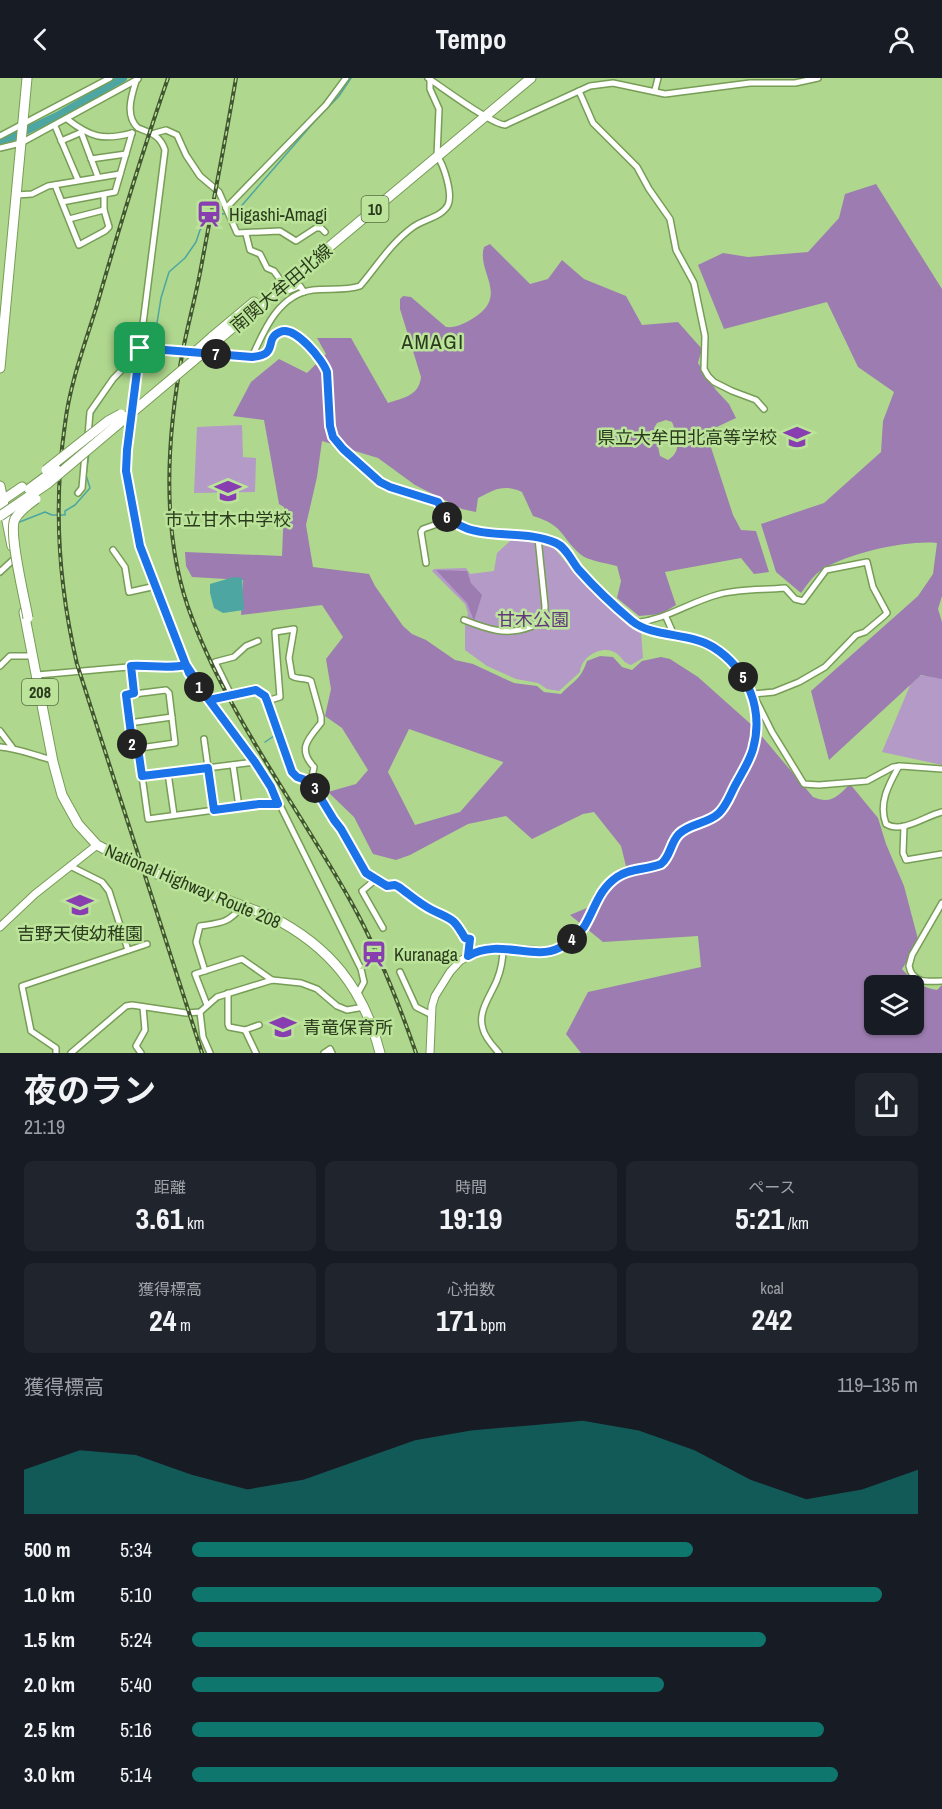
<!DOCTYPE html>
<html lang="ja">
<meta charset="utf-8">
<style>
:root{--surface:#171b24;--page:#20242c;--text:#f1f3f6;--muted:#9ea1a6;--accent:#0f766e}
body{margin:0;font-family:"Archivo Narrow","Noto Sans JP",sans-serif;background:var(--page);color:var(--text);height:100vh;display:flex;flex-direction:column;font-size:22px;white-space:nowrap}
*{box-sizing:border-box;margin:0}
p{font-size:20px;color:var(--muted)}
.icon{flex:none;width:33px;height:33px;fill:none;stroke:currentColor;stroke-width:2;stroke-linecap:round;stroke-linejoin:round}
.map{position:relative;height:975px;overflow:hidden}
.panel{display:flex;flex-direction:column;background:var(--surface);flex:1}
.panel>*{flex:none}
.fabs{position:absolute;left:864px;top:897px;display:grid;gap:12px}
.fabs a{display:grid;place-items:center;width:60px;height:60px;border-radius:9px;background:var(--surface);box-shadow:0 2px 4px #0004;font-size:30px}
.pin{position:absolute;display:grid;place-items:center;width:51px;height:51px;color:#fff;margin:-26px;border-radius:12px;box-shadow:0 3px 9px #0006}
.km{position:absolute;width:30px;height:30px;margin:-15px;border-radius:50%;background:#222;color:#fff;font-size:16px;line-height:30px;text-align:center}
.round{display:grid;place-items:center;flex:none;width:63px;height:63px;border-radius:9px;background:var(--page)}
.summary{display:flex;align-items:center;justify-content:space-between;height:102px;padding:0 24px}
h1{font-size:33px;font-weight:700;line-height:45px}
.stats{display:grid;grid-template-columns:repeat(3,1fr);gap:9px;height:102px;padding:6px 24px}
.stats div{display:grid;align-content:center;border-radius:9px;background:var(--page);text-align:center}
.stats b{font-size:30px;font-weight:700}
.stats small{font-size:16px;font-weight:400}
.stats p{font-size:16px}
.chart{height:168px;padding:12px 24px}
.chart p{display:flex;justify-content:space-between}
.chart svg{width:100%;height:108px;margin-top:6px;fill:var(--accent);opacity:.7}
ul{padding:0 24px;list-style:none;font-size:20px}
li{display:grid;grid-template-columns:96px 72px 1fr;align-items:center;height:45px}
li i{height:15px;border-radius:8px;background:var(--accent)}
header{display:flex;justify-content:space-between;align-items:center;height:78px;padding:0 24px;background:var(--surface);font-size:27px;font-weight:700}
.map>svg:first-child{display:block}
</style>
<header><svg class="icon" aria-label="back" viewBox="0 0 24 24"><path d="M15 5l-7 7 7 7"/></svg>Tempo<svg class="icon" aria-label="person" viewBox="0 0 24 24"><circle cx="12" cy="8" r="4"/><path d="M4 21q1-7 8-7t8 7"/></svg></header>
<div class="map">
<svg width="942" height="975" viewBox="0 0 942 975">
<rect width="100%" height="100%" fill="#afd78d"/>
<g fill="#b49ac6">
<path d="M242,347l1,32 13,1 -1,34 -61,1 3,-66z"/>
<path d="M516,461l38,9 28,34 18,17 17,16 24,17 2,26 -12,7c-8,-2 -9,-8 -15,-12 -13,-9 -35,3 -36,19l-21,19 -12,-2 -9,-6 -22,-4 -29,-13 -22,-16v-24l3,-13 -3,-9 -33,-33 2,-2 32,-1 4,6 24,-3 3,-18 14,-13z"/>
<path d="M942,597v90l-60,-13 32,-76z"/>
</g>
<g fill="#9d7db1" fill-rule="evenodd">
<path d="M876,106l66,105v307l-4,13 4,13v57l-21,-4 -92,85 -18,-69 107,-95 15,-22 4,-31c-30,-3 -88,10 -114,26 -9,5 -16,16 -22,24l-25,-21 -15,-48 63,-21 57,-51 2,-31 11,-29 -36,-25 -31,-65 -103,27 -26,-64 25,-12 25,4 60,-5 31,-34 6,-24z"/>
<path d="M490,166l40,40 18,-5 14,-19 22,19 42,17 16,29 36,-3 24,27 -4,14 18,27 13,14 7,14 -30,14 27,83 8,15 15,1 13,41 -15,2 -13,-16 -76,14 11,33 -15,9 -22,2 -22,-18 4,-17 -4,-15c-11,-3 -29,-5 -37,-12 -21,-19 -15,-28 -47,-38l-11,-24c-19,-8 -26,-3 -44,6l-2,14 -14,-3 -47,-24 -37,-27 -56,-17 -5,36 -11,48 7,42 56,7 6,12 28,40 9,8 14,6 29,20 18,4 41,19 23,3 7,6 17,2c13,-14 19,-13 26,-33l13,-5 13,1 9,10 10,3 10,-9 19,-4 9,2 28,18 56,50 59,70c18,8 25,-1 37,-13l28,34 8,26 18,42 15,57 -17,26c11,12 18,18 35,21l5,-5v68h-361l-15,-19 22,-42 113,-25 -3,-31 -95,6 -33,-27 24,-10 10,-11 22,-28 -5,-20 -27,-34 -11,2 -51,25 -26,-23 -38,8 -58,31 -14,5 -23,-6 -19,-37 -26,-25 28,-8 12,-14 -26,-42 -17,-12 6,-27 -5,-30 17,-22 -21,-32 -81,10 2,-35 -51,-3 -6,-11 -1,-14 97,4 2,-49 -5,-3 -15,-84 -31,-4 18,-34 28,-23 28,14 19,-19 -9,-16h34l37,65c15,-5 31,-7 33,-26l-21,-68v-10l3,-3 8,1 35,30c10,1 17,-3 26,-8 39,-23 4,-47 12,-72zM666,342l6,2c5,13 11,29 -4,38l-8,-4 -6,-28 3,-5zM409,651l94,33v1l-43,49 -45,13 -27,-53zM874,908h40v38h-40z"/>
<path d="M436,492l31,1 4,12 11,12 -8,26 -7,-18z"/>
</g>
<path fill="#4da6a2" d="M234,499l8,1 2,32 -21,3 -9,-5 -4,-15v-9z"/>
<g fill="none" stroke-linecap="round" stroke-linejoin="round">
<g stroke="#4da6a2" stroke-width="1.5">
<path d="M149,268l8,-23 4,-25 8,-26 16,-14 11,-16 4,-12 17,-15 20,-4 77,-89 25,-26 12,-18"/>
<path d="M92,349v-12l24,-36"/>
<path d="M17,445l28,-11 7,3h13v-4l10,-6 15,-17 -4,-13 3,-22"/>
<path d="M265,664l12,-8"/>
</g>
<path stroke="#4da6a2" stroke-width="8" d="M0,65l59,-28 64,-37"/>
<g stroke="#779d56" stroke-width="8">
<g id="minor">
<path d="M137,0c-5,16 -13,37 1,50 13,5 22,7 27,22l-38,300 -1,21 10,61 9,28 44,113 82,114 90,182 3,13 -6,11"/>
<path d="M428,0c15,10 63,46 77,47l85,-39 23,-3 52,11 85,-11h45l23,-5"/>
<path d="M655,12l3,-12"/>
<path d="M579,13l14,32 44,44 12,22 21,30 6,31 18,33 11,53 -1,33 4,7 6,6 18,9 24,9 8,9"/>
<path d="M67,41c23,18 36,22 65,14"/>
<path d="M55,48l23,54"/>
<path d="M81,54l17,45"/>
<path d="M155,55l11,-3 11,5 9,20 14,21 19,16 18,41 43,-2 16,10 20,-13h5l4,4"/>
<path d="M0,58l110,-58"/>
<path d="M61,63l21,-9"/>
<path d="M0,70l21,-5 117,-64"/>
<path d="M91,81l35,-5"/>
<path d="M55,107l24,60 26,-14 4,-4 -5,-17v-15"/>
<path d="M16,117l16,-1 16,-8 72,-12"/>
<path d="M62,124l53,-10 17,-59"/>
<path d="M226,130l100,-103 20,-27"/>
<path d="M69,141l35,-9"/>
<path d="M246,156l4,16 10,4 7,14 7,3 14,20 12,-5 4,6"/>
<path d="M140,270l112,9c28,-2 11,-18 28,-25 15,-7 43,28 47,40l6,65 10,12 37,33 58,21 5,11 13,9"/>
<path d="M252,279c12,-27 27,-63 61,-67 15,-2 32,1 47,-4 17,-20 31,-43 53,-59 11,-8 29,-10 35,-22 5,-11 -4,-40 -11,-49l2,-47 -9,-20v-10"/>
<path d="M88,358l2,-24 23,-33 26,-27"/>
<path d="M78,415l4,-5 3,-34"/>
<path d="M113,472l12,17 4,25 27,-6"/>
<path d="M426,485l-5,-31 2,-3 20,-7 11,1"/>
<path d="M0,494l14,-13"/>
<path d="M666,539l8,18"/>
<path d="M464,542c23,9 42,16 66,7 12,-5 15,-8 15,-21l-7,-68"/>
<path d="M635,545c33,-4 54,-21 85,-29 21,-5 43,-4 65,-6l10,11 8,2 23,-31 41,-8 6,25 14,26 -3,3 -19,16 -9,3 -31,32 -26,15 -25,10 -21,2 19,38 32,52 15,1 48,-4 26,-14 8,-1 41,3"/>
<path d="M0,588l10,-10h23"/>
<path d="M131,588l3,27"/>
<path d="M37,597l114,-10 23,3 12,-3"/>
<path d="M166,612l3,3 6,50 -42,6 -7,-54z"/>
<path d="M231,617l-16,-33 19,-5 12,-11 12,-5"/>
<path d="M209,623l47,-11 9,6 27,76 5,5 14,5 23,38 7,9 25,44 21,13 8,-1 4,2c11,8 21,17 33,23 21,10 21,7 33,28l5,1 -2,17"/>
<path d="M267,623l13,-4 -5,-65 19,-3 -5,29 3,18c6,4 13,1 19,5l10,36v6c-13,16 -24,26 -7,44l-3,15"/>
<path d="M129,645l43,-6"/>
<path d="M0,653l12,16"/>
<path d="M204,661l10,71"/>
<path d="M0,669c18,1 35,9 53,13"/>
<path d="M138,670l4,28"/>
<path d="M255,684l-113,14 6,43 111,-15 19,1"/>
<path d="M233,687l6,42"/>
<path d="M899,688c-10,18 -21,37 -13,58 16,10 39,-8 56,-12"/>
<path d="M168,695l6,42"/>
<path d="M904,748l-1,27 3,7 36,-6"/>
<path d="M70,788l32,16 7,9 19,59"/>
<path d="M375,802l-13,11 21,37"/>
<path d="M942,825l-30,52 -3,11c3,17 18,16 33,15"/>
<path d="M205,893l-9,-29 4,-16c21,-3 29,-3 42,-20"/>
<path d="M400,894l16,35 16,8"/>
<path d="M228,915v31l1,3 16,3 14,-5"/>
<path d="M207,927l-12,-31 47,-15 30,21"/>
<path d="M200,934l3,25 7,16"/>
<path d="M245,952l11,23"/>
<path d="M56,975v-5l-25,-17 -9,-45 125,-42"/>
<path d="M71,975l55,-47 6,-1 54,8 14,-1 17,-15 55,-17 29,3 16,6 20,17 10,4 17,-3"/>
<path d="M141,975l-5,-7 9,-16 -2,-23"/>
<path d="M324,975l6,-4 2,4"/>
<path d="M499,975c-6,-7 -14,-15 -16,-24 -6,-17 8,-34 14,-49 4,-10 6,-21 6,-32"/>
</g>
</g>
<g stroke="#779d56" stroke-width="9">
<g id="tertiary">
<path d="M0,849l35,-33 62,-49"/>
<path d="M430,975l2,-47 3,-10 15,-24 10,-11 15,-9 12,-4h16l42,3 15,-4 24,-20 14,-31 14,-15 11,-8 38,-9c10,-8 9,-21 18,-30 11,-11 29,-10 40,-21 9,-9 12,-20 18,-31 6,-11 13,-22 16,-33 12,-39 -6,-80 -40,-102 -24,-15 -60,-9 -81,-26 -18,-15 -37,-33 -52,-50 -8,-9 -12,-23 -23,-28 -5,-3 -12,-3 -18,-4 -28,-6 -57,-2 -83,-16"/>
</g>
</g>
<g stroke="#779d56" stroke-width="11">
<g id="primary">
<path d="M212,259l42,-35"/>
<path d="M218,262l313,-262"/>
<path d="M0,424l22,-15"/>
</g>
</g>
<g stroke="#779d56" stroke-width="11">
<g id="trunk">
<path d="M0,290l27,-290"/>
<path d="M0,408l12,60"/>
<path d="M24,534l29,150 9,33 16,29 19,21 39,20"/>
<path d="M149,793l121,45c60,30 94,73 110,137"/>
</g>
</g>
<use href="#minor" stroke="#fff" stroke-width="5"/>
<use href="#tertiary" stroke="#fff" stroke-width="7"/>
<use href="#primary" stroke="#fff" stroke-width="9"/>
<use href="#trunk" stroke="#fff" stroke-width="9"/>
<g stroke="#425631" stroke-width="4">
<g id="rail">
<path d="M168,0c-26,75 -49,150 -71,227 -12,39 -27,78 -32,119 -12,82 -7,159 12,240l125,389"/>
<path d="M236,0c-11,65 -24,130 -36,195 -5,26 -12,51 -17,77 -16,84 -23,186 9,268 38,100 105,188 158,282 27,48 48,101 66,153"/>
</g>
</g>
<use href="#rail" stroke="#bbe49a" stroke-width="1.5" stroke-dasharray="4.5" stroke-linecap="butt"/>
<g stroke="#779d56" stroke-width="11" stroke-linecap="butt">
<g id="primary-bridge">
<path d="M195,274l17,-15"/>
<path d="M46,392l62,-49 13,-7"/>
<path d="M29,411l27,-20"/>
<path d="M0,438l47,-32 171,-144"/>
<path d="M28,540c-3,-18 -20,-86 -13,-99 5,-9 13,-14 21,-20"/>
</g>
</g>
<g stroke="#779d56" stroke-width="11" stroke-linecap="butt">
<path id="trunk-bridge" d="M136,787l13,6"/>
</g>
<use href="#primary-bridge" stroke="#fff" stroke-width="9"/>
<use href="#trunk-bridge" stroke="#fff" stroke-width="9"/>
</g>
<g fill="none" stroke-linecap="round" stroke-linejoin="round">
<g stroke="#fff" stroke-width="12">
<path id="route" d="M140,270l-13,102 -1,21 14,75 49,127 66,89 16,25 7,17h-19l-45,6 -6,-42 -66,8 -4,-28 -5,1 -7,-54 8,-2 -3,-27c18,-1 39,3 55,-1l23,35 47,-10 9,6 2,5 25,71 5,5 14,5 23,38 7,9 25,44 21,13 8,-1 4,2c11,8 21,17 33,23 20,10 21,7 33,28l5,1 -2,17c31,-18 66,5 91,-8 8,-5 19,-13 25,-21 11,-18 14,-37 33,-50 13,-9 29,-7 44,-13 10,-8 9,-21 18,-30 11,-11 29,-10 40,-21 9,-9 12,-21 18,-31 6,-11 13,-22 16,-33 11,-39 -5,-80 -40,-102 -24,-15 -60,-9 -81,-26 -18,-15 -37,-33 -53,-51 -7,-8 -12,-22 -23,-27 -39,-18 -96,6 -118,-41l-48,-15 -10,-5 -37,-33 -10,-12 -3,-11 -3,-54c-4,-12 -32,-47 -47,-40 -17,7 0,23 -28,25l-112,-9"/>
</g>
<use href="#route" stroke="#1a73e8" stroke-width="8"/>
</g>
<defs>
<g id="station-bare" transform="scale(2.07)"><path d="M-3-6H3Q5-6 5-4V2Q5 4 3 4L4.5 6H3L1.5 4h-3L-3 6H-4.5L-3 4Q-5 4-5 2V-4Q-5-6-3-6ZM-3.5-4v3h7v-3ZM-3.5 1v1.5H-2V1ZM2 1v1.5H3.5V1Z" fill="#883eb0" stroke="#bbe49a" stroke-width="2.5" paint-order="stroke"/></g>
<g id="school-bare" transform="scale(2.07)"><path d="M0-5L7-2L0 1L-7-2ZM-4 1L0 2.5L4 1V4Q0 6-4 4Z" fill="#883eb0" stroke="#bbe49a" stroke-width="2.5" paint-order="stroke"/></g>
</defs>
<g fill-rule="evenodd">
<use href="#station-bare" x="209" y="136"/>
<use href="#school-bare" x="797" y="359"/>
<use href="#school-bare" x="228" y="413"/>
<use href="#school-bare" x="80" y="827"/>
<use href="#station-bare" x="374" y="876"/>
<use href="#school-bare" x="283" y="949"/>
</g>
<g text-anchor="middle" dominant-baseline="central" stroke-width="5" stroke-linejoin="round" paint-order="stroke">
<g fill="#bbe49a" stroke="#566e42" stroke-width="1.5">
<rect x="361.5" y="118" width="27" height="26" rx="4.5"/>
<rect x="22" y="601" width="36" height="26" rx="4.5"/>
</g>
<g font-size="16" font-weight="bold" fill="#2b3b1d">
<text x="375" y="131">10</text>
<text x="40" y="614">208</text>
</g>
<g font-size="18" fill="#2b3b1d" stroke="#bbe49a" text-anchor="start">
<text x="229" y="136">Higashi-Amagi</text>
<text x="777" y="359" text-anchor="end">県立大牟田北高等学校</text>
<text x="228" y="441" text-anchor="middle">市立甘木中学校</text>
<text x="80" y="855" text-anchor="middle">吉野天使幼稚園</text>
<text x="394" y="876">Kuranaga</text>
<text x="303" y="949">青竜保育所</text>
</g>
<g font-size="18" fill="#2b3b1d" stroke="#bbe49a">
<text transform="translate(281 210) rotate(-40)">南関大牟田北線</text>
<text transform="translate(193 808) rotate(23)">National Highway Route 208</text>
</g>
<g font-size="18" fill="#62387b" stroke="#bbe49a">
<text x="533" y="541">甘木公園</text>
</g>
<g font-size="21" letter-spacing="1.5" fill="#2b3b1d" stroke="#bbe49a">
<text x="433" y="263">AMAGI</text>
</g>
</g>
</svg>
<div class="fabs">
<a><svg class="icon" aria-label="layers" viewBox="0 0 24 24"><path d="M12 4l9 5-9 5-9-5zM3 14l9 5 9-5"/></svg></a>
</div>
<div class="pin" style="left:140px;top:270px;background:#1e9e55"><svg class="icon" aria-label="arrive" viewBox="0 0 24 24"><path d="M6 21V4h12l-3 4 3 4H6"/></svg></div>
<b class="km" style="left:199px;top:609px">1</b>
<b class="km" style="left:132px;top:666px">2</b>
<b class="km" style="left:315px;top:710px">3</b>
<b class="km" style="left:572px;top:861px">4</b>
<b class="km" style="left:743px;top:599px">5</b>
<b class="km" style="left:447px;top:439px">6</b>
<b class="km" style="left:216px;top:276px">7</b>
</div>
<section class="panel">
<div class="summary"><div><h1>夜のラン</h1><p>21:19</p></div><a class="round"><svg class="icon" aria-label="share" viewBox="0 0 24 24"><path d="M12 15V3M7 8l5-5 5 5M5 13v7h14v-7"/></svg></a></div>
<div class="stats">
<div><p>距離</p><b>3.61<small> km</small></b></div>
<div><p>時間</p><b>19:19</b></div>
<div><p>ペース</p><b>5:21<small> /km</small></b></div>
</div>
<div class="stats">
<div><p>獲得標高</p><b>24<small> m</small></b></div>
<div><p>心拍数</p><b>171<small> bpm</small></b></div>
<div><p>kcal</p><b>242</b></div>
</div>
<div class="chart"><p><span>獲得標高</span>119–135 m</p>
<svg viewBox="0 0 160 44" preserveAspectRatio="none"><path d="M0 44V26L10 18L20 20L30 28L40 34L50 30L60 22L70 14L80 10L90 8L100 6L110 10L120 18L130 30L140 38L150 34L160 26V44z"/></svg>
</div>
<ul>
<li><b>500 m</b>5:34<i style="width:69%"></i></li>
<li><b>1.0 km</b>5:10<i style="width:95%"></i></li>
<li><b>1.5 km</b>5:24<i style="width:79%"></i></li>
<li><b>2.0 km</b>5:40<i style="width:65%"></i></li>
<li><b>2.5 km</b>5:16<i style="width:87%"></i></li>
<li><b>3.0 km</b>5:14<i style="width:89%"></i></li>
</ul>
</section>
